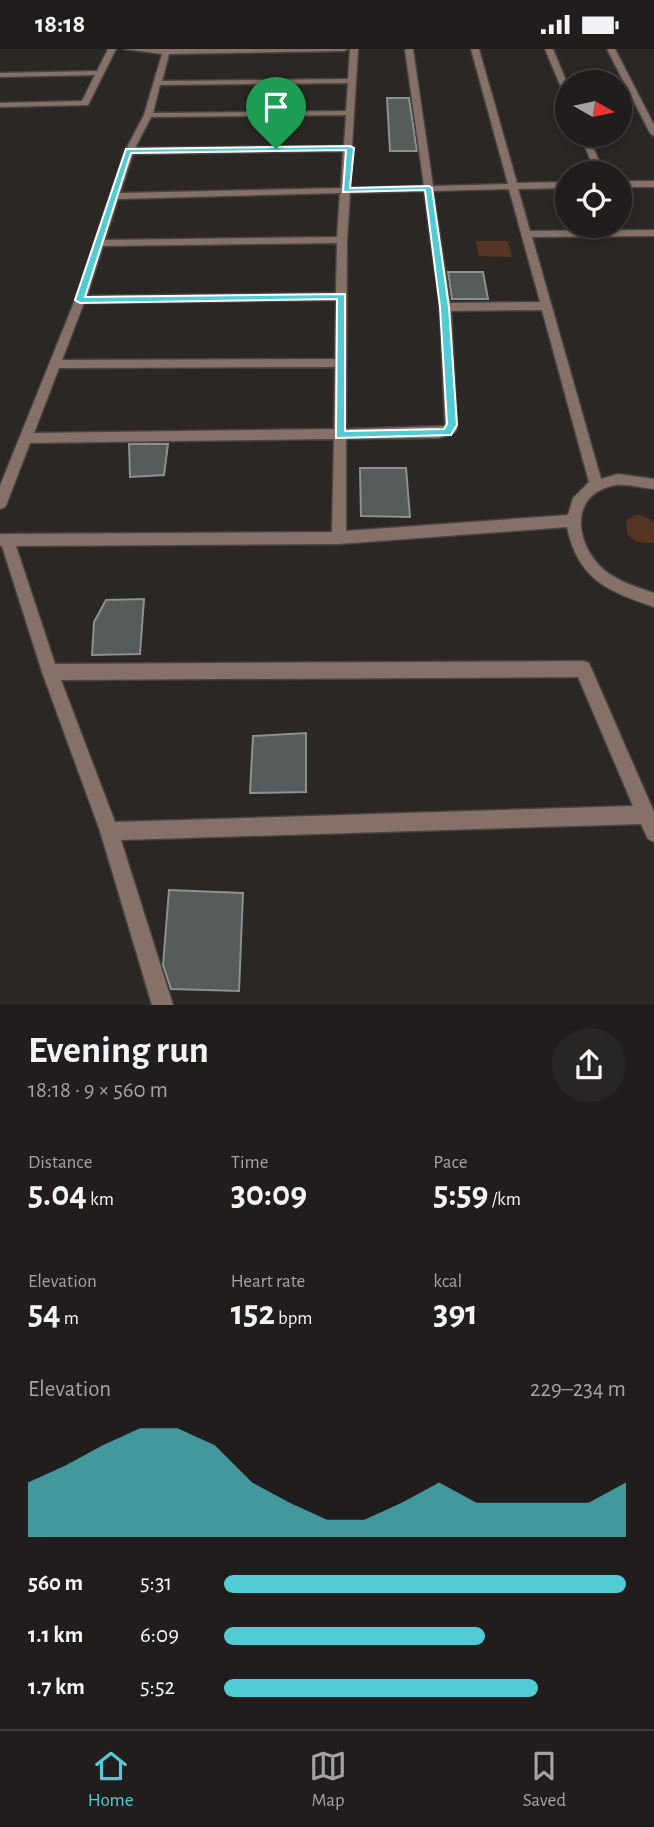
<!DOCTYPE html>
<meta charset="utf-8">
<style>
:root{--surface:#201d1c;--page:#282625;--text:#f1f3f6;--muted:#a2a2a3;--line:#3d3b3b;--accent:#51ccd4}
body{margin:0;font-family:"Alegreya Sans",sans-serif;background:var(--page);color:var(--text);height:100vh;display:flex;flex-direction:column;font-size:26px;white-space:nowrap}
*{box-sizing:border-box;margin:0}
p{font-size:23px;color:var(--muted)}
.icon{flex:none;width:38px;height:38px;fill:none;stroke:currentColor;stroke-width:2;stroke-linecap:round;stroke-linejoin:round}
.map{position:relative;height:956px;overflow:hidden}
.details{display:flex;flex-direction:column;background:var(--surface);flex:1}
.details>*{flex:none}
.needle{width:46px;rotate:99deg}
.fabs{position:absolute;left:555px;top:21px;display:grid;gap:14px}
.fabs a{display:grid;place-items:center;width:77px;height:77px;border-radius:50%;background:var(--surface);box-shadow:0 4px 10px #0003,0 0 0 2px var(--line);font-size:35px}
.pin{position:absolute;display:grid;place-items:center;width:60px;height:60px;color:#fff;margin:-72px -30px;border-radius:50% 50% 50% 0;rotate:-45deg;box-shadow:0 0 7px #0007}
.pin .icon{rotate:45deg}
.round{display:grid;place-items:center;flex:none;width:74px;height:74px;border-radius:37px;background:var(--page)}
.headline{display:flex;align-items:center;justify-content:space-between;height:119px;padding:0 28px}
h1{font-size:38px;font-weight:700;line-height:52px}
.metrics{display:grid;grid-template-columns:repeat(3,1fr);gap:10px;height:119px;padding:7px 28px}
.metrics div{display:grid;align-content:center}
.metrics b{font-size:35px;font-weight:700}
.metrics small{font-size:19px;font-weight:400}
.metrics p{font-size:19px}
.chart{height:196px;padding:14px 28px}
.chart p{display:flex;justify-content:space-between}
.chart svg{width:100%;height:126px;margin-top:7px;fill:var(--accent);opacity:.7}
ul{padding:0 28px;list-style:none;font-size:23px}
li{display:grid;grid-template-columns:112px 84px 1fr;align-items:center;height:52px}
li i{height:18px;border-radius:9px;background:var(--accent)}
.status{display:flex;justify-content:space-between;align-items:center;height:49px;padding:0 35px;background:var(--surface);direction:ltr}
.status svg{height:19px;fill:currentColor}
.menu{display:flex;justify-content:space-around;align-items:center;height:98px;border-top:2px solid var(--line);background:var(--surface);font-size:19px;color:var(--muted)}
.menu a{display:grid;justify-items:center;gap:4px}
.menu .on{color:var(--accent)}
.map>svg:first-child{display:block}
</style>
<div class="status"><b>18:18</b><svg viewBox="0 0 49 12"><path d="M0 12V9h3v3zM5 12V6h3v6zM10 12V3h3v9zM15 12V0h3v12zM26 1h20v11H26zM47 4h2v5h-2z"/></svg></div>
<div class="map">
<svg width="654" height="956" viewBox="0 0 654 956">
<rect width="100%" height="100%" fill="#2a2725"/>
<g fill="#563424">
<path d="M476,192h32l4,16 -33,-1z"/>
<path d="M638,465l16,7v22l-17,-1 -10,-8 -1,-14z"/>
</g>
<g fill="#565b5c" stroke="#8b9191" stroke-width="2">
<path d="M387,49h22l8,53h-27z"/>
<path d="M448,223h35l5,27h-36z"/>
<path d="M129,395h39l-4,31 -34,2z"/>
<path d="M360,419h46l4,49 -49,-1z"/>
<path d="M144,550l-4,55 -48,1 2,-33 12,-22z"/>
<path d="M306,684v59l-56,1 3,-57z"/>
<path d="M169,841l74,3 -4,98 -68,-2 -8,-24z"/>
</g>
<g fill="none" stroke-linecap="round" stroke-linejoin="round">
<g stroke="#464341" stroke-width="3">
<g id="street">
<path d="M108,0h8l-28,56 -88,2v-4l82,-2 13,-26 -95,2v-4l97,-2z"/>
<path d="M124,0h224l-4,2 -175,3 -7,27 186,-2 2,-30h8l-6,97 2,2 -2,2 -2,38 74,-2 -19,-137h8l20,137 75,-2 -37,-135h8l38,134 50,-1v6l-49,1 12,42 124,-1v6l-122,1 69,242 17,-5 36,5v10c-12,-1 -26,-5 -38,-4 -43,7 -43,50 -19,78 15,17 37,23 57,30v14c-46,-16 -76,-27 -87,-80l-228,17 -323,2 39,118 528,-3 6,2 65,149v30l-6,-3 -7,-15 -520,16 52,165h-21l-52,-174 -58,-159 -40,-126h-2v-12l332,-2 2,-93 -304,4 -23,60 -2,4 -5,2v-23l75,-186 50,-149 19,-36 18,-61zM348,34l-2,28 -193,2 7,-28zM346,66l-2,31 -209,2 16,-31zM343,102l-2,37 -221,5 13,-39zM509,140l31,113 -90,1 -17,-112zM424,142l16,116 5,119 -99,3 1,-189 3,-47zM340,144l-3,44 -232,3 13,-41zM337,194l-1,50 -249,3 16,-50zM336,251l-1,59 -273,1 22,-57zM542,261l47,172 -16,16 -5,17 -222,16v-92l93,-1 16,-6 2,-3 -6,-118zM335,318l-1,62 -300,4 25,-65zM578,628l55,129 -518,16 -54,-142z"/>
<path d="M545,0h8l14,34v11l-4,-2z"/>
<path d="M607,0h8l39,76v11l-4,-3z"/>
<path d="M580,86h8l16,38h-8z"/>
<rect x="620" y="132" width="34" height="6"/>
</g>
</g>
<use href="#street" fill="#857168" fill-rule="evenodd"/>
</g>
<path fill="#51ccd4" stroke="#fff" stroke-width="2" fill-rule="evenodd" d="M350,97l4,2 -4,40 79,-2 3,2 17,119 8,118 -6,10 -115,3 1,-139 -257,4 -5,-3 51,-151zM346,101l-3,42 82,-2 15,117 7,117 -3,5 -99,2v-137l-260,3 46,-144z"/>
</svg>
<div class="fabs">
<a><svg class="needle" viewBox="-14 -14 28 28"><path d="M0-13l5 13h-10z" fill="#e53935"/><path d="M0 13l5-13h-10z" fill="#a2a2a3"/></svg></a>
<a><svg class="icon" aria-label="locate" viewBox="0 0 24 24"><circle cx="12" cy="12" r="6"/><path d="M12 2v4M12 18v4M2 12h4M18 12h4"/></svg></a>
</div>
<div class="pin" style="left:276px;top:100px;background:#1e9e55"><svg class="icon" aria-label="arrive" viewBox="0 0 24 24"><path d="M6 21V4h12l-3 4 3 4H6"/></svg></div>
</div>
<section class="details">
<div class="headline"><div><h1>Evening run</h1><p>18:18 · 9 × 560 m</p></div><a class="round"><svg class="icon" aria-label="share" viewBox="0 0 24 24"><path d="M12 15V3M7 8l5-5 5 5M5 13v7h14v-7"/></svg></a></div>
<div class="metrics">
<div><p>Distance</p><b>5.04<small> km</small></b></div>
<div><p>Time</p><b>30:09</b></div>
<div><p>Pace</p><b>5:59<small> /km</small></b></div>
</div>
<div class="metrics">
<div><p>Elevation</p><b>54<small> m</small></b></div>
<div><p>Heart rate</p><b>152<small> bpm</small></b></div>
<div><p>kcal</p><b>391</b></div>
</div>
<div class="chart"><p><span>Elevation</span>229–234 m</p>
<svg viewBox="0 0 160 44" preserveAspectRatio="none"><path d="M0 44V25L10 19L20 12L30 6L40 6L50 12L60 25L70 32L80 38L90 38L100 32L110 25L120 32L130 32L140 32L150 32L160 25V44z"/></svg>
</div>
<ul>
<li><b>560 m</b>5:31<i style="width:100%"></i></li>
<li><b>1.1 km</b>6:09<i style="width:65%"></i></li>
<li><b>1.7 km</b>5:52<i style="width:78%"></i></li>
</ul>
</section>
<nav class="menu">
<a class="on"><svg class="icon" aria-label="home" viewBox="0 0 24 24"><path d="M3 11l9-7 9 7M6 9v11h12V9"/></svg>Home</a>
<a><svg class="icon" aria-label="map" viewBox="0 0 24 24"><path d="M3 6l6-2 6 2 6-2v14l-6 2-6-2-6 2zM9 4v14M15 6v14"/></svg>Map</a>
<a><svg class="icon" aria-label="saved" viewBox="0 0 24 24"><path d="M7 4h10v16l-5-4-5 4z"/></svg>Saved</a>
</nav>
